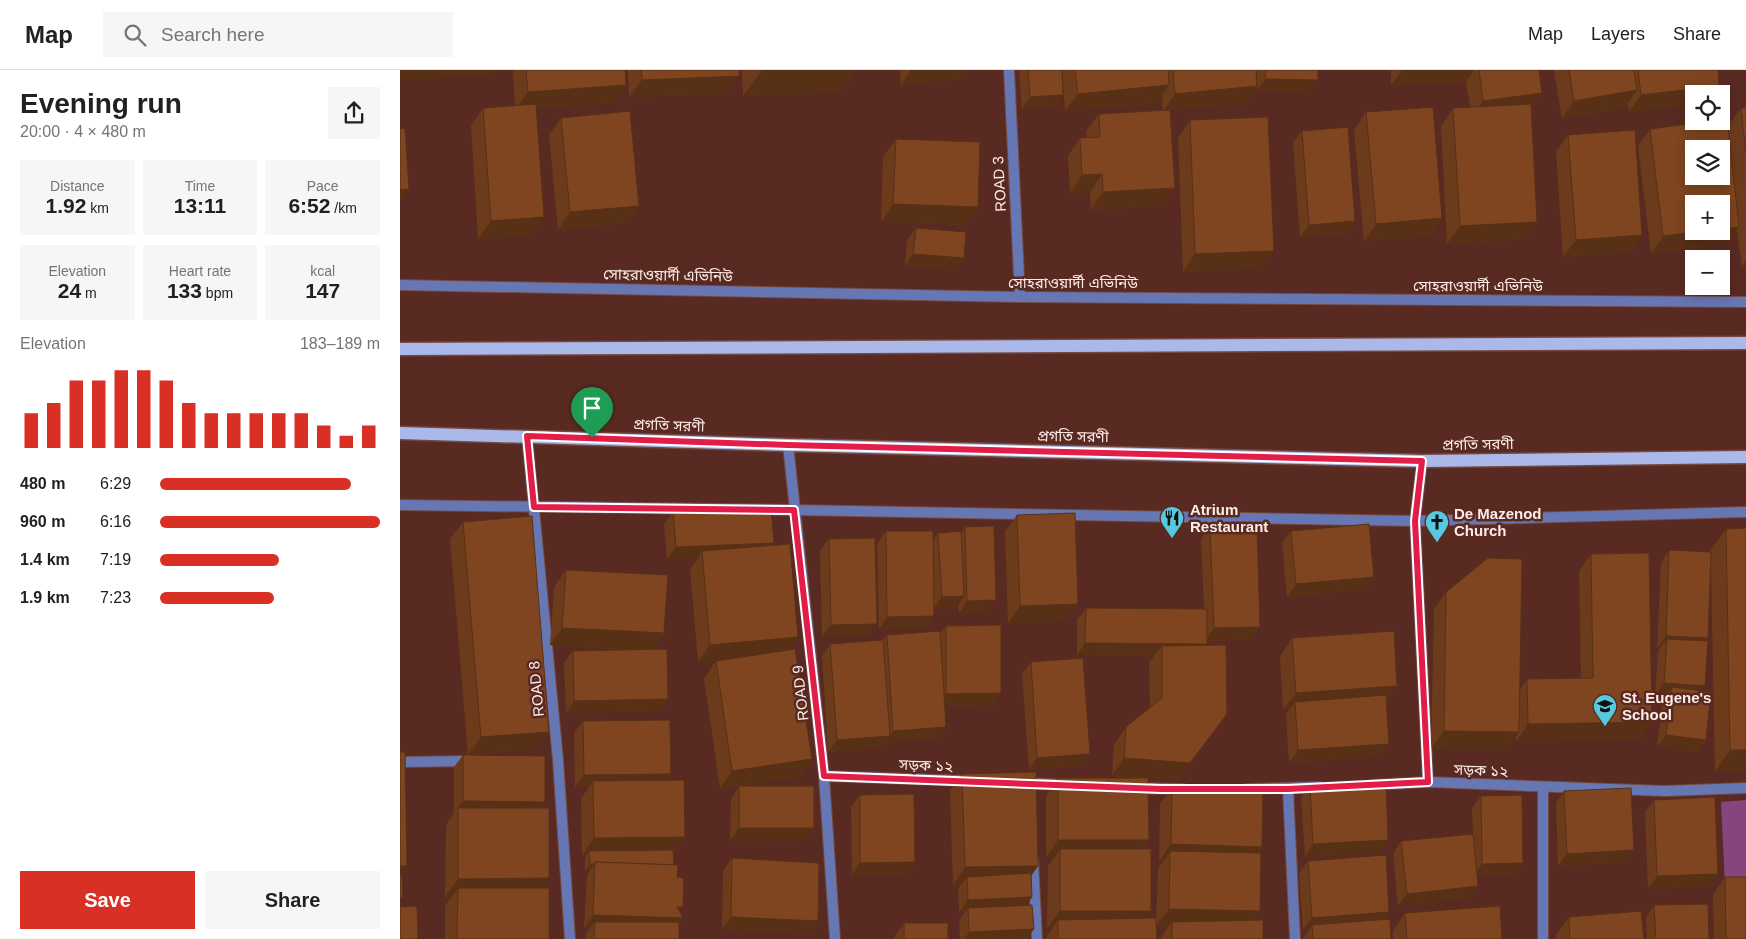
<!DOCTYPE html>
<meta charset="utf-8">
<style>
:root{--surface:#fff;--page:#f6f6f6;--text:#202124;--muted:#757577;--line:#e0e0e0;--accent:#d93025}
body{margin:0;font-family:Arial,"Noto Sans Bengali",sans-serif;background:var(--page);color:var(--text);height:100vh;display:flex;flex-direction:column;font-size:19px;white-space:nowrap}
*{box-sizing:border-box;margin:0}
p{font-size:16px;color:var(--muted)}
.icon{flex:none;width:28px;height:28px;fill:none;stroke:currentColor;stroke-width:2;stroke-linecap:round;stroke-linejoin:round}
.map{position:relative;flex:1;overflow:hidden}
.panel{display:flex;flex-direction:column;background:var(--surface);width:400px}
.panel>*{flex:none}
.fabs{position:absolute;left:1285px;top:15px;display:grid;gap:10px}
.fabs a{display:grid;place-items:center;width:45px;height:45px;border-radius:0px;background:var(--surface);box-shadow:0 2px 12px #0003;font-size:25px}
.pin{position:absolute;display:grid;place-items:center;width:42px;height:42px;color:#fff;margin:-51px -21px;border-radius:50% 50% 50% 0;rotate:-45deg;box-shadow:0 0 5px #0007}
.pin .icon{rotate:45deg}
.round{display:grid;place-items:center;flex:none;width:52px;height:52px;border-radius:0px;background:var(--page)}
.headline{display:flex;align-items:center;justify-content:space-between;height:85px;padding:0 20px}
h1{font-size:28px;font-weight:600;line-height:38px}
.stats{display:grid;grid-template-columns:repeat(3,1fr);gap:8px;height:85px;padding:5px 20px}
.stats div{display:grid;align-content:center;border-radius:0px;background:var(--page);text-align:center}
.stats b{font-size:21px;font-weight:600}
.stats small{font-size:14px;font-weight:400}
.stats p{font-size:14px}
.chart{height:140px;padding:10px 20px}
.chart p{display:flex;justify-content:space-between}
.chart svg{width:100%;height:90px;margin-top:5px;stroke:var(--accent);stroke-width:6}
.primary-button{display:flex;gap:10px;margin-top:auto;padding:10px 20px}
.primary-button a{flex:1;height:58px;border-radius:0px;background:var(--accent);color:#fff;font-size:20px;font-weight:600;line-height:58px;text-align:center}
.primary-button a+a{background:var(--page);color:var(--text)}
ul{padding:0 20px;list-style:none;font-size:16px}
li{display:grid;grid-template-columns:80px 60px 1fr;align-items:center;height:38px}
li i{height:12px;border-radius:6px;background:var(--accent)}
header{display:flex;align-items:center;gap:30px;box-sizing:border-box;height:70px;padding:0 25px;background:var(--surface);border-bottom:1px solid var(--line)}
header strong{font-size:24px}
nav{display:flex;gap:28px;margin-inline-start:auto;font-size:18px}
.search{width:350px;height:45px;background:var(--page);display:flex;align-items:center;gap:12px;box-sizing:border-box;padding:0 18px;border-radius:0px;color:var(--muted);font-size:19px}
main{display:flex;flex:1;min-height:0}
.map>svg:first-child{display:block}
</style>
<header>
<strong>Map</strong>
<div class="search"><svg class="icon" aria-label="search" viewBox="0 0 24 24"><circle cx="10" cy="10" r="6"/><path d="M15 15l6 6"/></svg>Search here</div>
<nav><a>Map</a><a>Layers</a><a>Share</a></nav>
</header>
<main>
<section class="panel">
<div class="headline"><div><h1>Evening run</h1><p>20:00 · 4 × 480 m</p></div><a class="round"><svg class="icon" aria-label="share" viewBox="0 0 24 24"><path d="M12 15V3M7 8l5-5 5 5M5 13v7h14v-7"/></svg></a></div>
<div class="stats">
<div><p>Distance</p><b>1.92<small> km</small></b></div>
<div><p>Time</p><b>13:11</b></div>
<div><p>Pace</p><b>6:52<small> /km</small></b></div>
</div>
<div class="stats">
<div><p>Elevation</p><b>24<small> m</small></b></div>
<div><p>Heart rate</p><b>133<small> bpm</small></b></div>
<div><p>kcal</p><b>147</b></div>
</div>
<div class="chart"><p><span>Elevation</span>183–189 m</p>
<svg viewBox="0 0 160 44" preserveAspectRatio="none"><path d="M5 44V27M15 44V22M25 44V11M35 44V11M45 44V6M55 44V6M65 44V11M75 44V22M85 44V27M95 44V27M105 44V27M115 44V27M125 44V27M135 44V33M145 44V38M155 44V33"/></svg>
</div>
<ul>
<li><b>480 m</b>6:29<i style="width:87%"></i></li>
<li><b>960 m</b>6:16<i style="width:100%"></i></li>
<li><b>1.4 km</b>7:19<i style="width:54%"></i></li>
<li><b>1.9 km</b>7:23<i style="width:52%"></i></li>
</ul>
<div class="primary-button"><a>Save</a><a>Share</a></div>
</section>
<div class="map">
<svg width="1346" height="869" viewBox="0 0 1346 869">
<rect width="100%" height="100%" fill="#592a21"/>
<path fill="#85467d" d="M1346,730v83l-21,2 -4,-83z"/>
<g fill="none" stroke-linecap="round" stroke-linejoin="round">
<g stroke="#734941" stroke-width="12">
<g id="street">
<path d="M609,0l11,227"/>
<path d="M0,215l620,12 726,5"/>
<path d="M127,366l31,324 12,179"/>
<path d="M388,375l36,331 11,163"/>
<path d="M1022,391l-7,60 13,261"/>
<path d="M0,435l394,5 621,11 331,-9"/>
<path d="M0,692l71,-1"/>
<path d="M424,706l146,5"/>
<path d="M625,713l43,2"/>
<path d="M972,715l56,-3 237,9 81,-3"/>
<path d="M1143,717v152"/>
<path d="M735,718l48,1"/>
<path d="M847,719l73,-2"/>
<path d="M888,719l7,150"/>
<path d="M633,789l4,80"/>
</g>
</g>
<g stroke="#734941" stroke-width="15">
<g id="primary">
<path d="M0,279l1346,-6"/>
<path d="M0,363l388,12 634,16 324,-4"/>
</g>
</g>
<use href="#street" stroke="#6777b4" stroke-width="10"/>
<use href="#primary" stroke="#aab9ea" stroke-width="12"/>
</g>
<g fill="#6c3b1c">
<path d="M113,0h112l1,15 -13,18 -77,5 -4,127 -54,4 -7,-113 12,-18 32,-2z"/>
<path d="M228,0h111l-12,24 -98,3z"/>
<path d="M342,0h114l-15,22 -98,4z"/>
<path d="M500,0h69l-7,9 -61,6z"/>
<path d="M619,0h43l1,25 -8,12 -33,2z"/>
<path d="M662,0h194l1,13v-13h61l-9,23 -52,-2v-4l-12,17 -75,6 -8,96 -71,4 -1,-18 -20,1 -2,-37 12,-18h7l-1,-7 13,-17 64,-4 -1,-14 -5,7 -92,8z"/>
<path d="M991,0h148l-8,39 6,113 -12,17 -78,5 -6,-118 12,-18 17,-1 -4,-25 -75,3z"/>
<path d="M1154,0h164l1,16 -5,8h-20l-65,18 -1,-8 -3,4 -63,10z"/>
<path d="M1341,38h5v158l-4,1 -5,-37 -10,14 -76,10 -13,-108 12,-17 77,-2z"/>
<path d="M966,42l76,106 -12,18 -66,5 -10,-111z"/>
<path d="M161,48l78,88 -13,17 -68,7 -9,-95z"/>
<path d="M790,50l71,148 -78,4 -5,-134z"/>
<path d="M902,61l53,90 -9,12 -46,4 -7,-94z"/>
<path d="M1168,65l74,100 -12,17 -67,5 -7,-105z"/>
<path d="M496,69l82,68 -12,18 -85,-3 2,-65z"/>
<path d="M516,158l48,30 -9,12 -50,-4 2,-26z"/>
<path d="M273,442l99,33 26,92 -10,13 24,109 -13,18 -79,11 -16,-109 12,-18 6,-1 -24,2 -8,-93 8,-11 -31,1 -3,-35z"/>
<path d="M617,445l48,106 -57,2 -3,-91z"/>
<path d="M63,452l86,210 -12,17 -69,6 -18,-216z"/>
<path d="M565,457l22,85 -28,1 -1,-9 -2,4 -22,1 -8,19 -47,1 -2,-85 9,-13 47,9 5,-7h23z"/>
<path d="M810,457l50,100 -9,12 -44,2 -1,4 8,86 -36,49 -30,-2 1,62 -6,9 3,69 11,21h-111v-1l6,-10h-5l1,-62 6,-8h-8v-62l12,-18h83l-29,-2 2,-31 12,-18 24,-19 -1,-45 5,-7 -77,-1v-35l9,-12 118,1 -3,-70z"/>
<path d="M1326,459l20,242 -31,1 -4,-207 -3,73 -3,3 -4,50 5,49 -9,12 -40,-5 6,-47 3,-4h-11l3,-45 2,-3h-3l4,-85 8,-13 41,2v-1z"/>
<path d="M891,461l83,46 -8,12 -79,8 -5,-54z"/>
<path d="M429,469l48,85 -9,12 -46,1 -2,-86z"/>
<path d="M1191,484l48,186 -123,2v-5l-9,13 -76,-1 3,-140 12,-17 74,98 7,-11 54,-1 -2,-107z"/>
<path d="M166,500l98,63 -11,16 15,50 -8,12 -94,2 -2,-50 9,-12 57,-1 -80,-5 4,-58z"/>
<path d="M546,556l55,67 -8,12 -48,1 -8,33 -52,3 -4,6 -53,4 -6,-96 8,-12 53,-4 4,-5 53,-1z"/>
<path d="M892,568l105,48 -11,15 -5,55 -92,7 -3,-49 3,-4h-6l-3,-54z"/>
<path d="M631,592l59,92 -9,12 -52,4 -7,-96z"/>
<path d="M183,651l84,59 18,57 -12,17 1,11 3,12 3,35 3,6 -4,6v15h-93v-5l4,-6h-6l3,-53 2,-4h-4v-14l1,-1h-4l-1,-57 8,-12h-14l-1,-54z"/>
<path d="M63,685l82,47 -4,6 1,80 7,51h-104v-33l7,-10 -7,1 1,-72 8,-12v-46z"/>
<path d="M562,704l76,92 -7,10 -4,30 7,23 -7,10h-67l-1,-18 6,-9h-6l-1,-23 3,-4h-8l-3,-94z"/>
<path d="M910,715l78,55 -8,13 -75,4 -4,-60z"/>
<path d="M339,716l66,54 -75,1 1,-42z"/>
<path d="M772,717l90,60 -4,6 2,58 -7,10 10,18h-103l8,-12 -12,-1 2,-58 5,-6h-4l1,-58z"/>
<path d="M1164,721l70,59 -8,12 -68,4 -2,-63z"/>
<path d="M460,725l47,80h-55l-1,-68z"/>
<path d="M1081,726l42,67 -8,12 -38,1 1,10 -9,12 -71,8 -5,-52 8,-13 72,-7 -1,-26z"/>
<path d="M1254,730l55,86 -61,3 -3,-77z"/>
<path d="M332,788l77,76 -87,-5 1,-58z"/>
<path d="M908,791l81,51 -5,8 7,19h-88v-1l6,-8h-6l-4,-57z"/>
<path d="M1325,807l21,62h-32l-1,-44z"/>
<path d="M1254,835l55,34h-62l-1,-21z"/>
<path d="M1005,843l97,26h-109v-8z"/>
<path d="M1169,847l75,22h-87l-1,-4z"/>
<path d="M504,853l44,16h-55z"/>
</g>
<g fill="#583016">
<path d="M3,0h94l-5,6 -92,4v-6z"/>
<path d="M362,0h94l-15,22 -98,4z"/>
<path d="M511,0h58l-7,9 -61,6z"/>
<path d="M1002,0h72l-8,12 -75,3z"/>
<path d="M339,6l-12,18 -98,3 13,-17z"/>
<path d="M865,9l53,1 -9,13 -52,-2z"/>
<path d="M226,15l-13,18 -98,7 13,-18z"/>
<path d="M769,15l-12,18 -92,8 13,-17z"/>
<path d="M857,16l-12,18 -82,7 12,-17z"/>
<path d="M1319,16l-5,8h-20v11l-65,7 12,-17z"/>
<path d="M1237,20l-12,18 -63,10 12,-17z"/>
<path d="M1142,23l-12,17 -59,8 12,-17z"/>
<path d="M663,25l-8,12 -33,2 8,-12z"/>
<path d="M702,104l-12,18 -20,1 12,-18z"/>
<path d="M775,118l-13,18 -71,4 12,-18z"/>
<path d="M9,119l-9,13v-12z"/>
<path d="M493,134l85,3 -12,18 -85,-3z"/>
<path d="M239,136l-13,17 -68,7 12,-18z"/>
<path d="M144,147l-12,18 -54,4 13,-18z"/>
<path d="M1042,148l-12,18 -66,5 12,-17z"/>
<path d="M955,151l-9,12 -46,4 9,-12z"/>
<path d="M1137,152l-12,17 -78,5 13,-18z"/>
<path d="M1339,157l-12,17 -76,10 12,-18 41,-5h17v-2z"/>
<path d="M1242,165l-12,17 -67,5 13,-17z"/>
<path d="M874,181l-13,17 -78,4 12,-18z"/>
<path d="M513,184l51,4 -9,12 -50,-4z"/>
<path d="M1346,190v6l-4,1z"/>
<path d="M374,473l-9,12 -63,-4 -4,7 -31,1 9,-12z"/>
<path d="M974,507l-8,12 -79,8 9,-13z"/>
<path d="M564,526l-8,12 -23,1 9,-12z"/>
<path d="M596,530l-9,12 -28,1 8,-12z"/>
<path d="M678,534l-13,17 -57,2 12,-17z"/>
<path d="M534,546l-8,12 -47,1 8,-12z"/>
<path d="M477,554l-9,12 -46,1 9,-12z"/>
<path d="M860,557l-9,12 -46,2 9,-13z"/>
<path d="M162,558l102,5 -12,18 -102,-6z"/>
<path d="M1266,566l42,2 -9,12 -32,-11 -7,9h-3z"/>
<path d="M398,567l-13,18 -87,7 12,-17z"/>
<path d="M685,573l122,1 -9,13 -36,-11 -8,10 -77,-1z"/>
<path d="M1264,613l41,3 -9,12 -24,-11 -6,9h-11z"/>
<path d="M997,616l-12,17 -90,-1 -6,8h-6l13,-17z"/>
<path d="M601,623l-8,12 -55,1 8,-12z"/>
<path d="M268,629l-8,12 -94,2 8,-12z"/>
<path d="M827,644l-49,66 -66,-4 12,-18z"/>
<path d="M1252,652l-13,18 -123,2 12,-18z"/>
<path d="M546,657l-9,12 -52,4 8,-12z"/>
<path d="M1044,661l75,1 -12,18 -76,-1z"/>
<path d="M149,662l-12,17 -69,6 13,-18z"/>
<path d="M1266,665l40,5 -9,12 -40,-5z"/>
<path d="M490,666l-9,12 -53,4 9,-12z"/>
<path d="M989,674l-8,12 -92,7 9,-13z"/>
<path d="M1330,680h16v21l-31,1z"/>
<path d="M690,684l-9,12 -52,4 8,-12z"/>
<path d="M412,689l-13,18 -79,11 12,-17z"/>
<path d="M271,704l-9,12 -69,-5 -4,6h-14l9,-12z"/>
<path d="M63,731l82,1 -9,12 -78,-6z"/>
<path d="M339,758h75l-9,12 -75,1z"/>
<path d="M285,767l-12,17 -84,-3 -3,5h-4l12,-18z"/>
<path d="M658,770h91l-12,17 -77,-8 -6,9h-8z"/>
<path d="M988,770l-8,13 -75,4 8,-13z"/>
<path d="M771,774l91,3 -12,17 -80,-13 -7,11h-4z"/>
<path d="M1234,780l-8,12 -68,4 9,-12z"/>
<path d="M515,792l-8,13h-55l8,-12z"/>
<path d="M1123,793l-8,12 -42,1 9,-12z"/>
<path d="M190,794h4l-5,7h-4z"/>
<path d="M0,796h7l-7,10z"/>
<path d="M638,796l-12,17 -59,-6 -6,8h-8l12,-18z"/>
<path d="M1318,804l-9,12 -61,3 9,-13z"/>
<path d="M149,808l-12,18 -79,-8 -6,8 -7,1 13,-18z"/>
<path d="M1078,816l-9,12 -71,8 9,-12z"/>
<path d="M632,827l-8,13 -56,-2 -3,4h-6l9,-12z"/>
<path d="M277,837h6l-8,11h8l-9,12 -79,-8 -5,6h-6l9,-13z"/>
<path d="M769,839l91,2 -13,17 -75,-6 -4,5 -12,-1z"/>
<path d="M660,841h91l-13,17 -80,-8 -6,8h-5z"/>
<path d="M989,842l-8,12 -69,1 -3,5h-6l9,-12z"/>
<path d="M331,847l87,4 -9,13 -87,-5z"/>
<path d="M634,859l-7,10h-63l5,-7z"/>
</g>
<g fill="#7e4520" stroke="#583016" fill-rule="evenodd">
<path d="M126,0h99l1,15 -98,7z"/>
<path d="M241,0h98v6l-97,4z"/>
<path d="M628,0h34l1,25 -33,2z"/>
<path d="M675,0h93l1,15 -91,9z"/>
<path d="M773,0h83l1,16 -82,8z"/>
<path d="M866,0h52v10l-53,-1z"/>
<path d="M1079,0h60l3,23 -59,8z"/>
<path d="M1169,0h65l3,20 -63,11z"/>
<path d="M1238,0h80l1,16 -78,9z"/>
<path d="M136,34l8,113 -53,4 -8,-113z"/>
<path d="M1131,34l6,118 -77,4 -7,-118z"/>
<path d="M1033,37l9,111 -66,6 -10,-112z"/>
<path d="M1341,38h5v46z"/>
<path d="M770,40l5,78 -72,4 -1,-18 -20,1 -2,-37 20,-1 -1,-23z"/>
<path d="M230,41l9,95 -69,6 -9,-94z"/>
<path d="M868,47l6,134 -79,3 -5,-134z"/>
<path d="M1327,49l12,108 -18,2v-25h-27v27h10l-41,5 -13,-107 61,-8h10v-1zM1294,79h27v27h-27z"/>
<path d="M948,57l7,94 -46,4 -7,-94z"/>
<path d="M5,58l4,61 -9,1v-61z"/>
<path d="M1235,60l7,105 -66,5 -8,-105z"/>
<path d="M496,69l84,3 -2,65 -85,-3z"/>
<path d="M516,158l50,4 -2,26 -51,-4z"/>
<path d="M371,438l3,35 -98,4 -3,-35z"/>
<path d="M675,443l3,91 -58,2 -3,-91z"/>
<path d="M132,446l17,216 -68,5 -18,-215z"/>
<path d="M969,454l5,53 -78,7 -5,-53z"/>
<path d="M857,455l3,102 -46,1 -4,-101z"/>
<path d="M594,456l2,74 -29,1 -2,-74z"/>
<path d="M1346,458v222h-16l-4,-221z"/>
<path d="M486,461h47l1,85 -47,1z"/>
<path d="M561,461l3,65 -22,1 -4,-64z"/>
<path d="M475,468l2,86 -46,1 -2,-86z"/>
<path d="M390,474l8,93 -88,8 -8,-94z"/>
<path d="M1269,480l42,2 -3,86 -42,-2z"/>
<path d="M1249,483l3,169 -124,2 -1,-45 66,-1 -2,-124z"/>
<path d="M1088,488l34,1 -3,173 -75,-1 2,-139z"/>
<path d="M166,500l102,5 -4,58 -102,-5z"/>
<path d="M686,538l121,1v35l-122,-1z"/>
<path d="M601,555v68l-55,1v-68z"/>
<path d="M540,561l6,96 -53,4 -6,-96z"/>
<path d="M994,561l3,55 -101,7 -4,-55z"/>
<path d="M1267,569l41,2 -3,45 -41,-3z"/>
<path d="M483,570l7,96 -53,4 -7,-96z"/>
<path d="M826,575l1,69 -37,49 -66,-5 2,-31 36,-29v-52z"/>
<path d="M267,579l1,50 -94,2 -1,-50z"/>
<path d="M395,579l17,110 -80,12 -16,-110z"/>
<path d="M683,588l7,96 -53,4 -6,-96z"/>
<path d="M1272,617l39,5 -5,48 -40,-5z"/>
<path d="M986,625l3,49 -91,6 -3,-48z"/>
<path d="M270,650l1,54 -87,1 -1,-54z"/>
<path d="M0,682h5l2,114h-7z"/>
<path d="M63,685l82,1v46l-82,-1z"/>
<path d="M636,702l2,94 -73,1 -3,-93z"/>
<path d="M658,708h90l1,62h-91z"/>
<path d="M284,710l1,57 -91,1 -1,-57z"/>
<path d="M986,711l2,59 -75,4 -3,-59z"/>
<rect x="339" y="716" width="75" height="42"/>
<path d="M772,717l91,2 -1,58 -91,-3z"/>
<path d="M1231,718l3,62 -67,4 -3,-63z"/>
<path d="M514,724l1,68 -55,1v-68z"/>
<path d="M1122,725l1,68 -41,1 -1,-68z"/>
<path d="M1315,727l3,77 -61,2 -3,-76z"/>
<path d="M58,738h91v70l-91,1z"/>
<path d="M1073,764l5,52 -71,8 -6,-53z"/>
<rect x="660" y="779" width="91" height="62"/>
<path d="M273,780l1,15 -79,-3 -1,2h-4l-1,-13z"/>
<path d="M770,781l91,2 -1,58 -91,-2z"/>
<path d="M986,785l3,57 -77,6 -4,-57z"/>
<path d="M332,788l87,5 -1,58 -87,-4z"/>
<path d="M195,792l83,3 -1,12 7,1 -1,29h-6l6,11 -90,-3z"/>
<path d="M631,803l1,24 -64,3 -1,-23z"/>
<path d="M0,805h2l1,23h-3z"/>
<path d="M1325,807h21v62h-20z"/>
<path d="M58,818h91v51h-92z"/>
<path d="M1308,834l1,35h-53l-2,-34z"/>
<path d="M632,835l2,24 -65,3 -1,-24z"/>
<path d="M17,836l1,33h-18v-32z"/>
<path d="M1100,836l2,33h-95l-2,-26z"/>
<path d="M1241,841l3,28h-74l-1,-22z"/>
<path d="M756,848l1,21h-99v-19z"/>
<path d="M990,849l1,20h-78l-1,-14z"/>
<path d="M863,850v19h-91v-17z"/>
<path d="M195,852h84v17h-85z"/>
<rect x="504" y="853" width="44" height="16"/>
</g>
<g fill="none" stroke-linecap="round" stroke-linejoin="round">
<g stroke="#fff" stroke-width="10">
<path id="route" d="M127,366l261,9 634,16 -7,60 13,261 -140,7h-127l-337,-13 -30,-266 -260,-3z"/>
</g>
<use href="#route" stroke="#e11d48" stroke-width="6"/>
</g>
<defs>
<g id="restaurant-pin" transform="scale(1.25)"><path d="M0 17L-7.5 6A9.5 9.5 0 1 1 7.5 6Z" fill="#55cadf" stroke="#592a21"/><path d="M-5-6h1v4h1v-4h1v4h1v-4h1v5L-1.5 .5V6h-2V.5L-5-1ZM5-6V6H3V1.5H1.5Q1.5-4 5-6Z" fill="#111"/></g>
<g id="church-pin" transform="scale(1.25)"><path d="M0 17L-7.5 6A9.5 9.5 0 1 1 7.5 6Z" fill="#55cadf" stroke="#592a21"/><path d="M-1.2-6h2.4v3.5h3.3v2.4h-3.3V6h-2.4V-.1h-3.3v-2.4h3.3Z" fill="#111"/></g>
<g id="school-pin" transform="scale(1.25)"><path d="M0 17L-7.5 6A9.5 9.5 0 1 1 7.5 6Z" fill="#55cadf" stroke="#592a21"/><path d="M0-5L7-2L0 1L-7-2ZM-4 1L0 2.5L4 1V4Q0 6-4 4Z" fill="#111"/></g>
</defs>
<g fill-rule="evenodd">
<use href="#restaurant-pin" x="772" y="448"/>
<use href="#church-pin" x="1037" y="452"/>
<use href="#school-pin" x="1205" y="636"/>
</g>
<g text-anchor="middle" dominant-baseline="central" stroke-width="5" stroke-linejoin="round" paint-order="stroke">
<g font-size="15" fill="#feebe7" stroke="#592a21">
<text transform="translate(599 114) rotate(-93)">ROAD 3</text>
<text transform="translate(268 205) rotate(1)">সোহরাওয়ার্দী এভিনিউ</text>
<text x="673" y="212">সোহরাওয়ার্দী এভিনিউ</text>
<text x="1078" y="215">সোহরাওয়ার্দী এভিনিউ</text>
<text transform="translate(269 355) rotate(2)">প্রগতি সরণী</text>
<text transform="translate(673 366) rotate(1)">প্রগতি সরণী</text>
<text transform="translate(1078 374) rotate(-1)">প্রগতি সরণী</text>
<text transform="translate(136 619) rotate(-95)">ROAD 8</text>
<text transform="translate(400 623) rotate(-96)">ROAD 9</text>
<text transform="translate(526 695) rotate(2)">সড়ক ১২</text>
<text transform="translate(1081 700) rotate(2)">সড়ক ১২</text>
</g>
<g font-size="15" font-weight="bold" fill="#feebe7" stroke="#592a21" text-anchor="start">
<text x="790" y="439">Atrium<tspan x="790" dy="17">Restaurant</tspan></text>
<text x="1054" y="443">De Mazenod<tspan x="1054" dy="17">Church</tspan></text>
<text x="1222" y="627">St. Eugene's<tspan x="1222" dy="17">School</tspan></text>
</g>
</g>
</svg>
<div class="fabs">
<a><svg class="icon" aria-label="locate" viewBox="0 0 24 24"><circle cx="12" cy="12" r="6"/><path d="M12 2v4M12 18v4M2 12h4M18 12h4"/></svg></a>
<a><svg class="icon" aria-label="layers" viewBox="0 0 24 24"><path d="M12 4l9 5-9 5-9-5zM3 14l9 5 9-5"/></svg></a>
<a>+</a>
<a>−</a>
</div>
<div class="pin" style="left:192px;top:368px;background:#1e9e55"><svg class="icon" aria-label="arrive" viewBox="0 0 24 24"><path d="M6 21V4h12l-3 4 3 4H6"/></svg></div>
</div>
</main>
